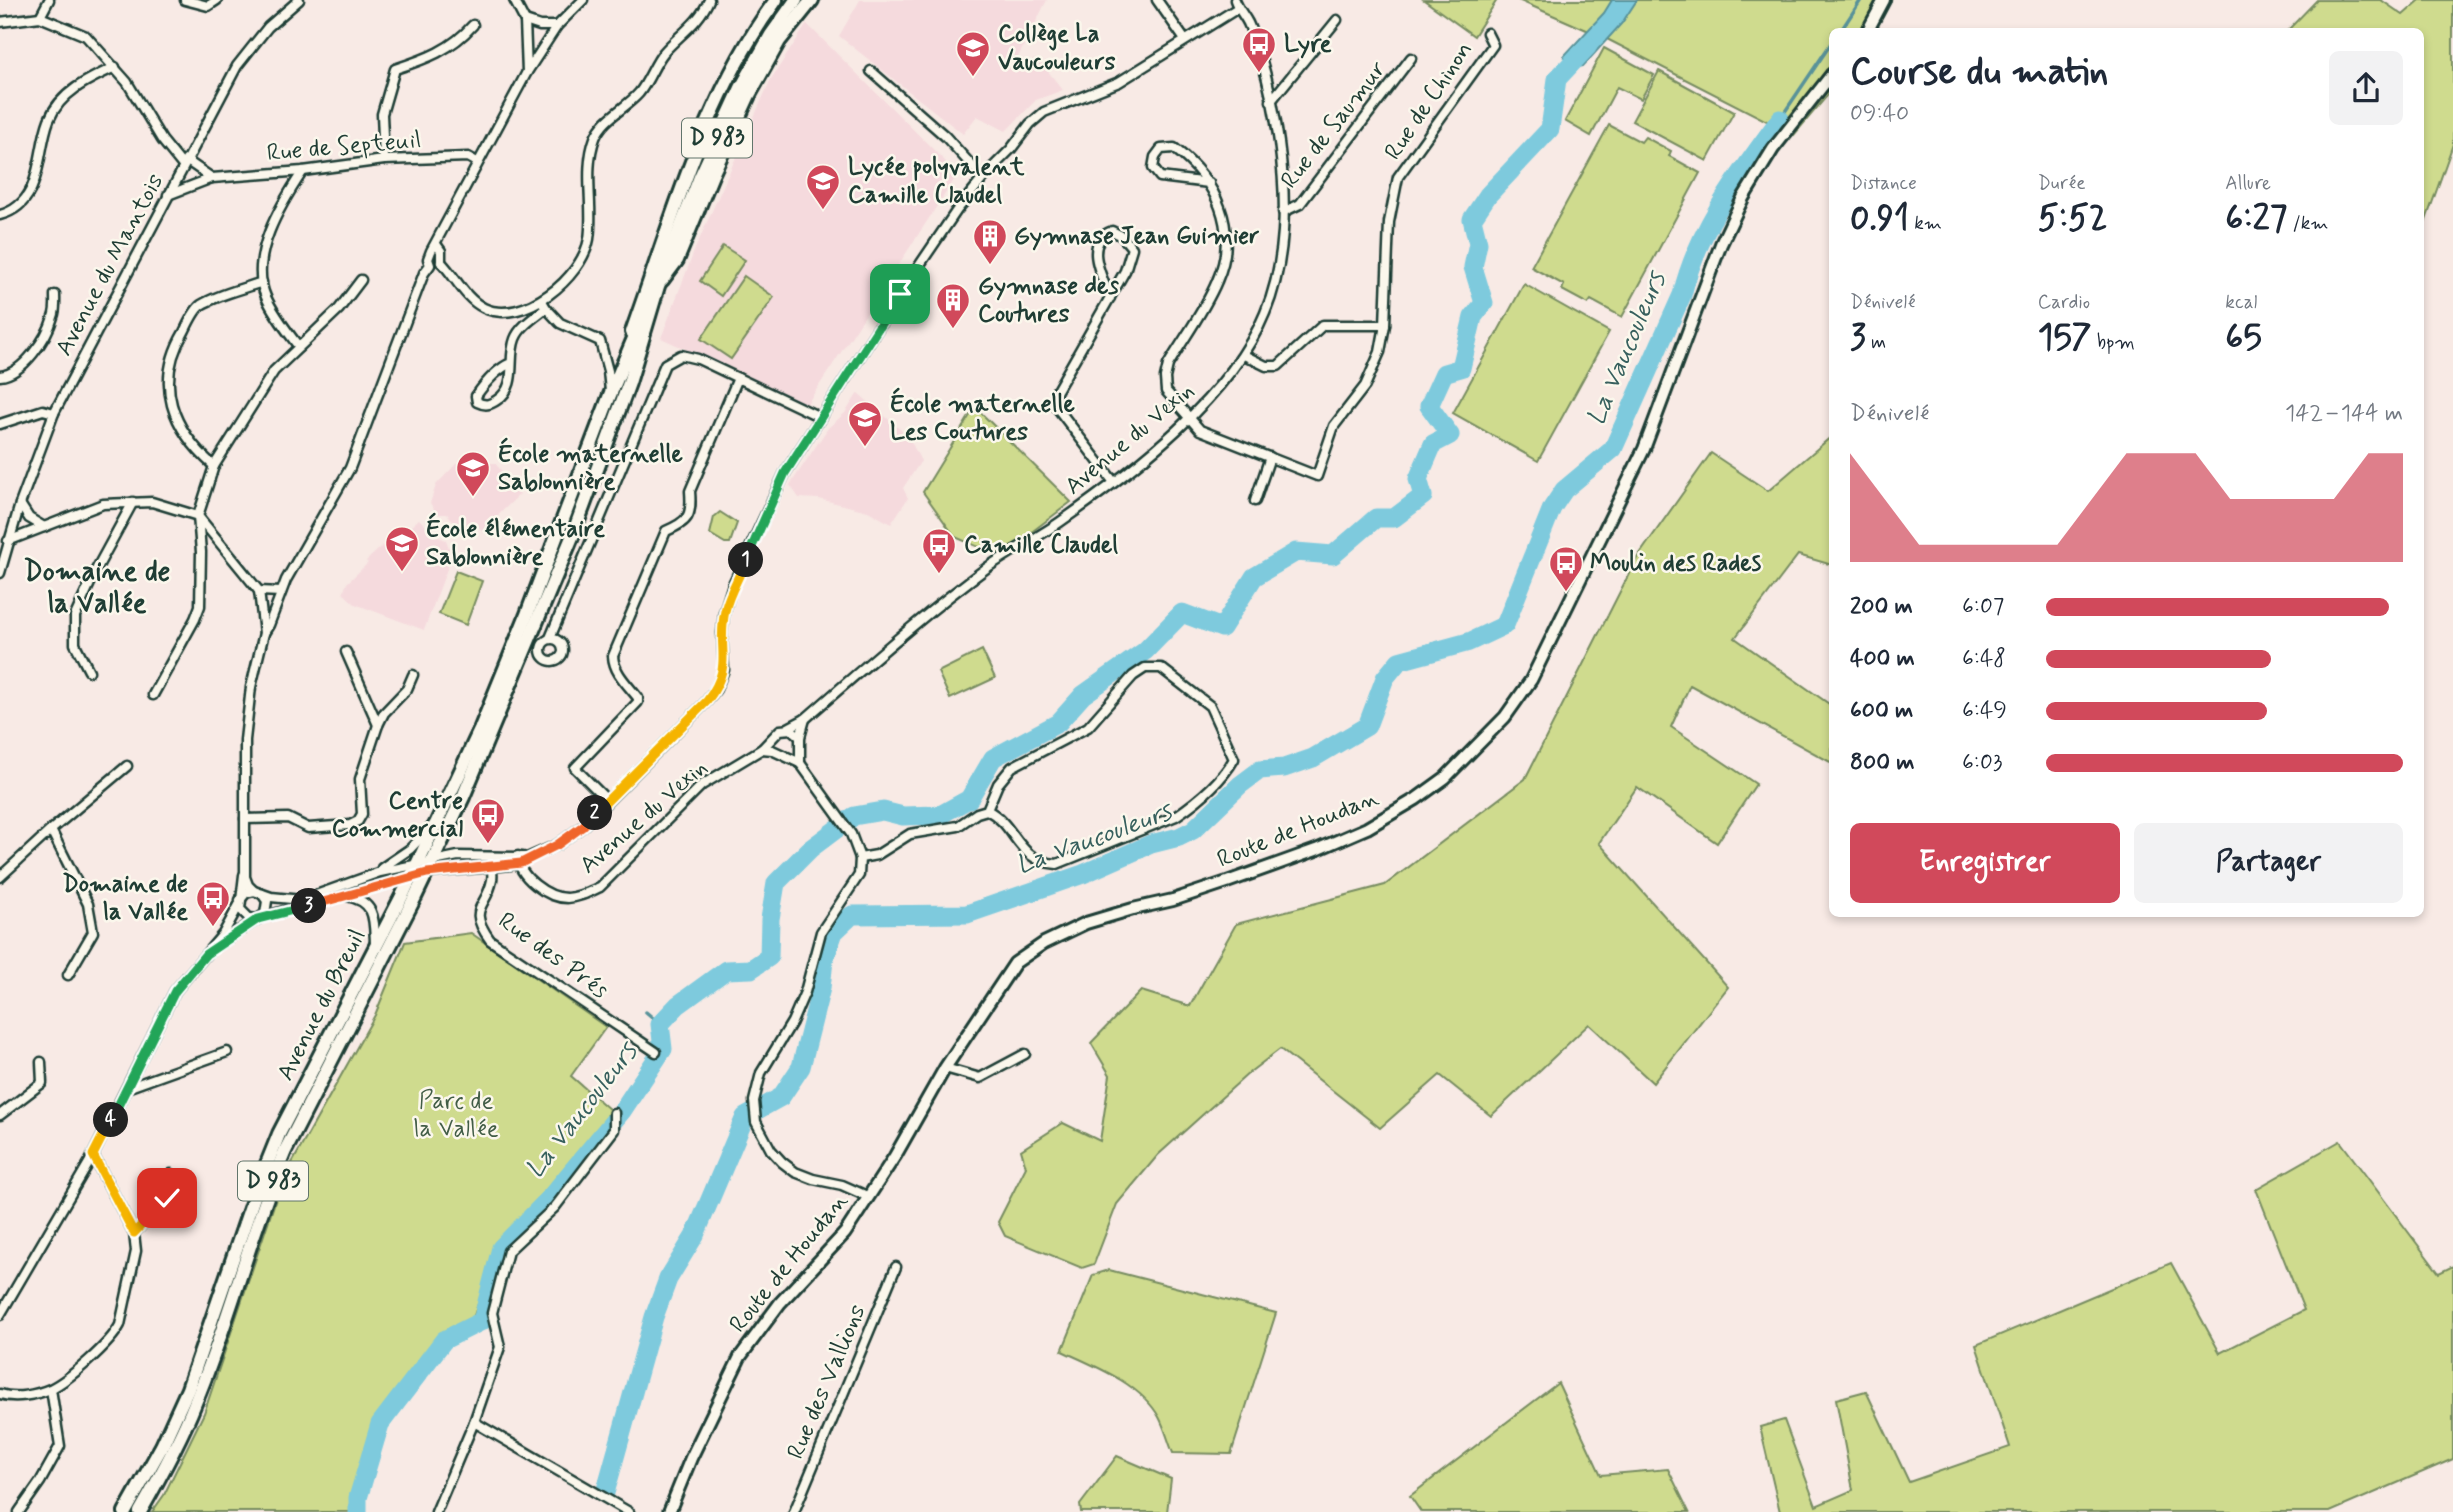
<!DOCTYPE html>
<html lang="fr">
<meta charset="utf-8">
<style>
:root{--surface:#fff;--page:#f2f2f3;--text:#1f2937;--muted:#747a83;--accent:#d1495b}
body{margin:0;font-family:Mynerve,sans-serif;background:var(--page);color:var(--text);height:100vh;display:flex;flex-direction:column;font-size:26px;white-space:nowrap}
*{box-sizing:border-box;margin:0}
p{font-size:23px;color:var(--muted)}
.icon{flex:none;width:38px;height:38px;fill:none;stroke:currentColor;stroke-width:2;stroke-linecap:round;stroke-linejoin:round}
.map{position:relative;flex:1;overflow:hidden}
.sheet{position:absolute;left:1829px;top:28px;width:595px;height:889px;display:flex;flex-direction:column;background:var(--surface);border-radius:10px;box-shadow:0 4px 10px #0003}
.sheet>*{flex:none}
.pin{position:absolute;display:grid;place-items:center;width:60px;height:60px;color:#fff;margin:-30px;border-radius:14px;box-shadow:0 4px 10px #0006}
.km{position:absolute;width:35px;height:35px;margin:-18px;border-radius:50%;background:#222;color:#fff;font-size:19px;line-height:35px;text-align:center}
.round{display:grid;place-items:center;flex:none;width:74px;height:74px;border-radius:10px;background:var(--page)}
.headline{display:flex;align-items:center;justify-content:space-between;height:119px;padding:0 21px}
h1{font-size:38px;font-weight:800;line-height:52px}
.stats{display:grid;grid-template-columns:repeat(3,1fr);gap:10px;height:119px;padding:7px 21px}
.stats div{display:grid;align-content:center}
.stats b{font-size:35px;font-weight:800}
.stats small{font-size:19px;font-weight:400}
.stats p{font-size:19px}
.chart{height:196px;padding:14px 21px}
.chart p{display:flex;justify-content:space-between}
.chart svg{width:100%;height:126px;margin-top:7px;fill:var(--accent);opacity:.7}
.cta{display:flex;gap:14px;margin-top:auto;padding:14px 21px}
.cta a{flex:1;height:80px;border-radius:10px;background:var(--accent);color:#fff;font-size:28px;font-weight:800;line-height:80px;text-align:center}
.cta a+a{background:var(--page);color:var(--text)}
ul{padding:0 21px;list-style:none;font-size:23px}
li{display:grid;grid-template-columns:112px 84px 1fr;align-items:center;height:52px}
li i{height:18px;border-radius:9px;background:var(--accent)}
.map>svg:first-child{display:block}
</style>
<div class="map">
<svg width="2453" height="1512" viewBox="0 0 2453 1512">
<rect width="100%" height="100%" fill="#f8eae5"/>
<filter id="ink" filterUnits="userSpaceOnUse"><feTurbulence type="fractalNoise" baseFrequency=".0143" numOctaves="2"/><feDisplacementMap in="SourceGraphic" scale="14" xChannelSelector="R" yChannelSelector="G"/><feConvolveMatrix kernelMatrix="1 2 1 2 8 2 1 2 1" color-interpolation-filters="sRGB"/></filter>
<g filter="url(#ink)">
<g fill="#f5dadd">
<path d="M860,0h187l-33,65 24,-6 25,31 -27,10 -30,31 -29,-15 -14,18 -124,-98z"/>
<path d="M807,24l151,150 -151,230 -146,-66 34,-89 76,-170z"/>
<path d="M858,393l50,43 13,25 -18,27 5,10 -17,26 -23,-13 -49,-12 -20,-1 -9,-13 38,-57 17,-15z"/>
<path d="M495,463l25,31 -25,24 2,3 -13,12 -7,-8 -7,6 -5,-7 -5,4 -13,-14h-10l-7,-11 6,-18 20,-21z"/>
<path d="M419,519l17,17 10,4 6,16 -28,74 -69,-26 -12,-11 4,-10 21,-20 -2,-2 38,-35 3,4z"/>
</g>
<g fill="#cfdb8e" stroke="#778c61" stroke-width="2">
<path d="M1424,0h73l-23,36z"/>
<path d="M1518,0h373l-16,31 -43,1v58l-38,45 -189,-97z"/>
<path d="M2317,0h64l22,15 17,-15h33v144l-28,79 -5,5v-196l-133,-1z"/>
<path d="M1604,48l50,27 -13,24 -24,-12 -26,49 -26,-15z"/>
<path d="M1659,71l75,41 -27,49 -75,-40z"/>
<path d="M1609,125l32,17 4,-5 26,14 -2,5 31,17 -78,144 -31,-17 -3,4 -26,-14 2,-5 -33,-18z"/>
<path d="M723,246l22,14 -24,36 -21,-15z"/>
<path d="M744,276l30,21 -43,62 -30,-20z"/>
<path d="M1524,284l85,48 -71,129 -85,-48z"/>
<path d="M975,407l96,95 -71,54 -45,-19 -32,-45z"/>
<path d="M1832,436v129l-34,-10 -63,83 97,68v57l-142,-78 -19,42 85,57 -39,59 -80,-56 -38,56 129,144 -75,96 -64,-59 -98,92 -51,-41 -60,53 -100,-79 -30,23 -92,83 -41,49 -23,60 -12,4 -77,-32 -7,-14 28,-55 -5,-17 42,-27 37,18 10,-66 -19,-32 50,-52 49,15 46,-82 149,-39 140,-106 112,-221 74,-105 57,38z"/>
<path d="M720,512l17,11 -7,20h-5l-15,-9 4,-17z"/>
<path d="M456,571l26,10 -16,44 -27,-11z"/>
<path d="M982,650l13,28 -45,21 -12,-27z"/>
<path d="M471,933l135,94 -35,49 38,33 -4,16 -110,131 -23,65 -35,19 -45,66 -31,106h-209l12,-17 40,-82 78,-232 93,-166 30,-73z"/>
<path d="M2340,1141l99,132 14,-7v193l-123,53h-550l-20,-85 24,-7 32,86 37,-16 -17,-91 30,-8 43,91 101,-35 -34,-102 195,-82 49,90 84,-43 -48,-121z"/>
<path d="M1109,1270l167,43 -45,141 -58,-1c-5,-12 -8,-25 -14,-36 -18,-33 -64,-51 -97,-66l31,-76z"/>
<path d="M1558,1383l43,92 67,-6 21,43h-268l-11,-16z"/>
<path d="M1117,1456l54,23 -4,33h-86l-1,-7z"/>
</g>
<path fill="#7ecadd" stroke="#589299" stroke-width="2" d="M1612,0h25l-15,23 -39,43 -10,2 -9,-12 40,-43z"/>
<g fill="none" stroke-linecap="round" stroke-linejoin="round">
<g stroke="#589299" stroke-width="3.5">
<path d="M1840,32l21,-32"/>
<path d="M1780,119l52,-77"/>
<path d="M646,1012l14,12"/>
</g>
<g stroke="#7ecadd" stroke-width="19">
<path d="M605,1493l49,-176 14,-38 27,-44 50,-118 36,-20 20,-30 20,-79 3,-28 10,-28 18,-17 115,-1 116,-40 68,-30 28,-7 14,-7 47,-45 20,-15 24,-2 29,-10 54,-32 18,-48 14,-17 70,-19 36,-17 47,-117 12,-18 49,-41 69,-154c16,-67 58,-121 98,-176"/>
<path d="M358,1512v-14l22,-74 64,-84 38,-19 19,-73 46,-47 75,-90 41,-62 -3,-25 18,-19 48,-35 25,-1 18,-12 1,-38 6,-36 34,-34 44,-33 29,-5 20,5 37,-1 29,-16 24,-41 65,-35 25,-28 62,-44 37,-38 40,15 32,-51 42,-25 37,3 43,-37h18l29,-22 -5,-17 15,-35 17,-9 -21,-29 15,-33 17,-5 12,-51 11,-14 -11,-36 5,-24 -6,-24 16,-24 62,-66 7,-50 31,-33"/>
</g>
<g stroke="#1f3d34" stroke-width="13">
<g id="minor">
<path d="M185,0l23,6 9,-6"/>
<path d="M1157,0l28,40"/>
<path d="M40,17l9,-17"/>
<path d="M525,21l15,5h17"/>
<path d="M0,22l40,-5 46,19 41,46 35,58 21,26"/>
<path d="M871,71l74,65 38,42"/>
<path d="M527,72l30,-46 26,-26"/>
<path d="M1271,101l66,-81"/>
<path d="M186,160l26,18"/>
<path d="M384,160l-2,-46 13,-45c31,-10 56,-19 78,-44"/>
<path d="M1209,183l-49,-6 -7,-9 2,-11 6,-8 13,-1c42,32 66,81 43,133 -12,29 -33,57 -49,84l-3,13 1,13 34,39 117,46 17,-50 31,-40 15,-34 5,-27 4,-103 9,-45 95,-132 -6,-12"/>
<path d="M168,195l44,-17 91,-7 81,-11 84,-3 9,5"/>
<path d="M1283,212l17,-8 111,-146"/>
<path d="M0,215c44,-12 36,-62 49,-95 11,-28 40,-41 66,-53"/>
<path d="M436,244l5,7v11"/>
<path d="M441,262c14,14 24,37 43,46 39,18 98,-30 105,-69 5,-32 -6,-69 6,-101 8,-20 30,-29 44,-45 10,-12 15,-29 25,-41 16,-18 35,-29 45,-52"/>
<path d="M1110,298c-8,-22 -28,-56 2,-67l10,5 10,12 -7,23 -69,121 -1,13 58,76"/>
<path d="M546,308l14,15 40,18 8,30 2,20"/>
<path d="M299,347c-12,-16 -25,-32 -33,-50 -18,-40 15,-93 37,-126"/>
<path d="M1244,355l22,11h12l45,-41h62"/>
<path d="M511,363c-14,6 -26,20 -35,33l1,6c8,4 13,3 20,-2 22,-15 10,-40 18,-61 5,-13 20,-22 31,-31l-4,-7"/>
<path d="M0,376c23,-2 47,-38 53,-59 3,-7 2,-15 2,-22"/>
<path d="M0,424l43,-14 11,3"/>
<path d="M214,466c-41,-36 -61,-82 -30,-134 4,-8 10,-22 17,-27 18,-11 42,-16 61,-23"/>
<path d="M1255,501l15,-44"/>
<path d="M20,504l9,14 15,9"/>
<path d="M8,541l95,-37 49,-2 46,14 61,75 22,1"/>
<path d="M0,573l20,-69 34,-91 183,-347 31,-39 31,-27"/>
<path d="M259,591l5,42"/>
<path d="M550,638l115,-274 16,-9 17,4 122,58"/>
<circle cx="552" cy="650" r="11"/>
<path d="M346,652l32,73"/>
<path d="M89,671l-14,-27v-28l22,-48 36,-66"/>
<path d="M153,695l42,-76 5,-13 1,-54 -3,-36 16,-50 60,-95 65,-62 22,-29"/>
<path d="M788,728l17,-9c60,-52 119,-105 183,-152 23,-16 49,-29 72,-45 73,-51 171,-125 205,-209 11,-26 16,-54 18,-82 4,-52 -7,-124 -22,-173 -4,-11 -8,-24 -13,-35 -4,-8 -10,-14 -13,-23"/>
<path d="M762,749l10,1 28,13 51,71 9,24 -1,17 -38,57 -16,60 -13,30 -31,51 -7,28 2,21 15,28 11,12 13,10 18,7 29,6 27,12"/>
<path d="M800,763v-26l5,-18"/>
<path d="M607,800l-32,-32 63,-66v-4c-10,-13 -24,-25 -25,-42l53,-125c23,-10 26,-15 24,-40l48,-113"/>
<path d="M245,819l43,-1 20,10 42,-3 8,-4 4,-7 -2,-35 18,-54 6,-12 23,-24 6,-14"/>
<path d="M51,830l37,74 5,28 -25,43"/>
<path d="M518,856c0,21 30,42 49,42 13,-1 22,-6 33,-11l102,-102 60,-36 18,-19 11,-1 9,8"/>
<path d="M860,858l17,-3 33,-21 48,-8 19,-13 10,-3c31,16 28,51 70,54l119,-48c22,-15 45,-34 58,-57l-24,-53 -49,-38h-16l-12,8 -45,51 -76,40 -14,17 -11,26"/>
<path d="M491,862c1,6 2,13 1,18 -5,28 -26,27 -2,60l166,112"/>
<path d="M382,868l28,-19 23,-24"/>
<path d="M426,873l85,-8 46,-20 26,-19 124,-125 9,-12 8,-19 -2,-37 2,-20 9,-29 52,-111 115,-179 57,-84 33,-40 21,-21 19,-25 14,-12 75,-30 119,-74"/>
<path d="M244,875l-4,34 9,9 9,1"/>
<path d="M0,877l51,-47 76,-64"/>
<path d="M254,891l-6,-6 -3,-8v-137l6,-53 13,-54 5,-8 17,-45 64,-112 74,-195 6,-8 -2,-6 3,-8 96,-179 -2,-51 -11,-21"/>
<path d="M347,896c29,6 27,23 28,48"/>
<path d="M240,900l6,-7 8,-2 17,6 31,3 78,-28 78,-16 65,1"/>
<path d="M262,917l151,-41"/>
<path d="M219,944l46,-30 2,-13 -5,-7"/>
<path d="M945,1068l35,10 45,-24"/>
<path d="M127,1088l100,-36"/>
<path d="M0,1115l42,-32 -1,-21"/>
<path d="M134,1233l33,-35 4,-24"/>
<path d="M0,1315l90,-154 85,-170 48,-57 16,-29"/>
<path d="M0,1394c15,5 36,1 50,-5 19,-9 60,-45 70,-64l16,-74 -2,-18 -41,-78"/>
<path d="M474,1422l155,90"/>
<path d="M19,1512l21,-30 20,-36 -9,-57"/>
<path d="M436,1512l38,-90 26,-75 -8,-34 16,-62 47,-44 59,-77v-17"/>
<path d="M794,1512l102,-245"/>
</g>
</g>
<g stroke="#1f3d34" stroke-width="16">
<g id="tertiary">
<path d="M1867,32l17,-32"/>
<path d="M669,1512l22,-54 49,-101 40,-54 65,-70 50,-77 50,-88 70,-105 29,-20 42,-20 47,-14 40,-9 54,-18 89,-32 51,-22 49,-29 29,-21 60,-61 26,-37 113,-231 77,-205 22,-46 30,-49 59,-75"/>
</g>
</g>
<g stroke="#1f3d34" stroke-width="18">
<g id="secondary">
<path d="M662,280l15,-20 35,-85 37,-80 30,-54 33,-41"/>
<path d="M632,332c40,-111 73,-236 144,-332"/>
</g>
</g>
<g stroke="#1f3d34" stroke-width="18">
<g id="primary">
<path d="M125,1512l37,-66 26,-57 68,-198 23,-57 125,-242 76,-162 46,-113 84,-222 30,-71"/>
<path d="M140,1512c20,-35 40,-71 55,-109 35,-83 55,-170 90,-252l130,-254 48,-100 109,-260 57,-154 29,-97 42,-109 41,-89 30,-53 25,-35"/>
</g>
</g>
<use href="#minor" stroke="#fbf7ec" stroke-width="8"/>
<use href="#tertiary" stroke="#fbf7ec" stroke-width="10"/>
<use href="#secondary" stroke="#fbf7ec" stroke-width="12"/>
<use href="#primary" stroke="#fbf7ec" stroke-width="12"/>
</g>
</g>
<g fill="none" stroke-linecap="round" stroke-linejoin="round" filter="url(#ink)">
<g stroke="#fff" stroke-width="14">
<path id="split-1" d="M746,560l39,-87 115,-179"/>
</g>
<g stroke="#fff" stroke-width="14">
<path id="split-2" d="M595,813l112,-112c28,-37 9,-51 18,-90 4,-18 14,-33 21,-51"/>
</g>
<g stroke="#fff" stroke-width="14">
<path id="split-3" d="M309,906l118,-33 94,-10 36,-18 26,-19 12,-13"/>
</g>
<g stroke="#fff" stroke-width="14">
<path id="split-4" d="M111,1120l64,-129 31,-37 52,-35 51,-13"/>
</g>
<g stroke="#fff" stroke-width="14">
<path id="split-5" d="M111,1120l-18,35 41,78 33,-35"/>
</g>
<use href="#split-1" stroke="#22a559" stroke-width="9"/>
<use href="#split-2" stroke="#f5b400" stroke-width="9"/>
<use href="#split-3" stroke="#f0652b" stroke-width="9"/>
<use href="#split-4" stroke="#22a559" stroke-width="9"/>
<use href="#split-5" stroke="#f5b400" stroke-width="9"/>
</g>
<defs>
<g id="bus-pin" transform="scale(1.75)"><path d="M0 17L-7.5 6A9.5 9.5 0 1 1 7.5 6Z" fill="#d1495b" stroke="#fbf7ec"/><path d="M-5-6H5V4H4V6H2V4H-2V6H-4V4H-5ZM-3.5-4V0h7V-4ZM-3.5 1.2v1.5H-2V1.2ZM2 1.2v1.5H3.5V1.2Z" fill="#fff"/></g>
<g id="school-pin" transform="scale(1.75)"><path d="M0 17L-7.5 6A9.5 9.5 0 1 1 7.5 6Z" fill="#d1495b" stroke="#fbf7ec"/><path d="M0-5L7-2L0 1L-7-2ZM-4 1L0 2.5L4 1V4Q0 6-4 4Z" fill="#fff"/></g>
<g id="building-pin" transform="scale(1.75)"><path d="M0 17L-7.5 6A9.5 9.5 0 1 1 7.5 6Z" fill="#d1495b" stroke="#fbf7ec"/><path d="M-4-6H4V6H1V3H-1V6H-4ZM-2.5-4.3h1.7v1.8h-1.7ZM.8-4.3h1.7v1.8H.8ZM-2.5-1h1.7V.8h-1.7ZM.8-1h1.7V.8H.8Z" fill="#fff"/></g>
</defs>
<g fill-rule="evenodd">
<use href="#bus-pin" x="1259" y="44"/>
<use href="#school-pin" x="973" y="48"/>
<use href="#school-pin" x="823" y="181"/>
<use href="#building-pin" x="990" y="236"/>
<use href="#building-pin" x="953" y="300"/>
<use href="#school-pin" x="865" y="418"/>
<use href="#school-pin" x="473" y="468"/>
<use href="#school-pin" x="402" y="543"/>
<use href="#bus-pin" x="939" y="545"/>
<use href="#bus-pin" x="1566" y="563"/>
<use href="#bus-pin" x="488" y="815"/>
<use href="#bus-pin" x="213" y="898"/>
</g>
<g text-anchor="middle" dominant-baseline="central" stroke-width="5" stroke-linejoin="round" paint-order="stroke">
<g fill="#fbf7ec" stroke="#61756b" stroke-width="2">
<rect x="682" y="118.5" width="70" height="39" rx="5"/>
<rect x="238" y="1161.5" width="70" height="39" rx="5"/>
</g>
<g font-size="23" font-weight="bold" fill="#1f3d34">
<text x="717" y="138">D 983</text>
<text x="273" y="1181">D 983</text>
</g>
<g font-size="24" font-weight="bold" fill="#1f3d34" stroke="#fbf7ec" text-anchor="start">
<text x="998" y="34">Collège La<tspan x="998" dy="28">Vaucouleurs</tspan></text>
<text x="1284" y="44">Lyre</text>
<text x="848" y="167">Lycée polyvalent<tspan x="848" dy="28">Camille Claudel</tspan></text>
<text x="1014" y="236">Gymnase Jean Guimier</text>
<text x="978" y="286">Gymnase des<tspan x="978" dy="28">Coutures</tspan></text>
<text x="890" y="404">École maternelle<tspan x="890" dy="28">Les Coutures</tspan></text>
<text x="498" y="454">École maternelle<tspan x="498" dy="28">Sablonnière</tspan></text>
<text x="426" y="529">École élémentaire<tspan x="426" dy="28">Sablonnière</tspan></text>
<text x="964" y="545">Camille Claudel</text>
<text x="1590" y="563">Moulin des Rades</text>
<text x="463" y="801" text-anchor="end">Centre<tspan x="463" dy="28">Commercial</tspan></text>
<text x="188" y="884" text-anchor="end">Domaine de<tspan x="188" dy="28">la Vallée</tspan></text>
</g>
<g font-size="24" fill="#1f3d34" stroke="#fbf7ec">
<text transform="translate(1429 101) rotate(-56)">Rue de Chinon</text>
<text transform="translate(1334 125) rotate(-52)">Rue de Saumur</text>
<text transform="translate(344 147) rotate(-5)">Rue de Septeuil</text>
<text transform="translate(110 265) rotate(-62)">Avenue du Mantois</text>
<text transform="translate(1130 439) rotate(-40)">Avenue du Vexin</text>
<text transform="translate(644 817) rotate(-41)">Avenue du Vexin</text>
<text transform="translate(1298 829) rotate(-22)">Route de Houdan</text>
<text transform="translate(553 956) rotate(36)">Rue des Prés</text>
<text transform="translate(322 1005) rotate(-63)">Avenue du Breuil</text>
<text transform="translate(789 1263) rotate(-51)">Route de Houdan</text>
<text transform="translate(827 1382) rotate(-67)">Rue des Vallions</text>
</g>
<g font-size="24" fill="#425d46" stroke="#fbf7ec">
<text x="456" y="1101">Parc de<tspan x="456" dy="28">la Vallée</tspan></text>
</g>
<g font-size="26" font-style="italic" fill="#37605e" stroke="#fbf7ec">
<text transform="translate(1627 349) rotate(-67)">La Vaucouleurs</text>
<text transform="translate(1094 839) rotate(-20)">La Vaucouleurs</text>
<text transform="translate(582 1111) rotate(-52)">La Vaucouleurs</text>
</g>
<g font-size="28" font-weight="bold" fill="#1f3d34" stroke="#fbf7ec">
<text x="97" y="572">Domaine de<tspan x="97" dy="32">la Vallée</tspan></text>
</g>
</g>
</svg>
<div class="pin" style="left:900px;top:294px;background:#1e9e55"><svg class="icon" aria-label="arrive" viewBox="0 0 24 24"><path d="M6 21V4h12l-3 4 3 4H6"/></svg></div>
<div class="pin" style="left:167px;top:1198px;background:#d93025"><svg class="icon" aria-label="check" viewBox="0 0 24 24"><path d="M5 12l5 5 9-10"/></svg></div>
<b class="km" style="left:746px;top:560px">1</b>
<b class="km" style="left:595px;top:813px">2</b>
<b class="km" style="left:309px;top:906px">3</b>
<b class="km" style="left:111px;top:1120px">4</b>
<section class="sheet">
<div class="headline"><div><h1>Course du matin</h1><p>09:40</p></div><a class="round"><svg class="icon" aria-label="share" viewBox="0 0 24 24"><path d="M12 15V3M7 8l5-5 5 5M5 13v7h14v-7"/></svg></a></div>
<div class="stats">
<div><p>Distance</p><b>0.91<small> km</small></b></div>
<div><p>Durée</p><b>5:52</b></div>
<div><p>Allure</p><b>6:27<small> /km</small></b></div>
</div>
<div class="stats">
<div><p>Dénivelé</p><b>3<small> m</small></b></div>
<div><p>Cardio</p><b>157<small> bpm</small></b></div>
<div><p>kcal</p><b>65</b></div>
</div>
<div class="chart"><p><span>Dénivelé</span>142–144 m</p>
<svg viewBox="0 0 160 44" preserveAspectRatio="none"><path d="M0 44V6L10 22L20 38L30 38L40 38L50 38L60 38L70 22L80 6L90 6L100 6L110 22L120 22L130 22L140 22L150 6L160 6V44z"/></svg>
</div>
<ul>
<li><b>200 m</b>6:07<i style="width:96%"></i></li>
<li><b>400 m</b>6:48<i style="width:63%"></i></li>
<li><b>600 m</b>6:49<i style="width:62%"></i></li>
<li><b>800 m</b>6:03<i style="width:100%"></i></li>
</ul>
<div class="cta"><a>Enregistrer</a><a>Partager</a></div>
</section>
</div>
